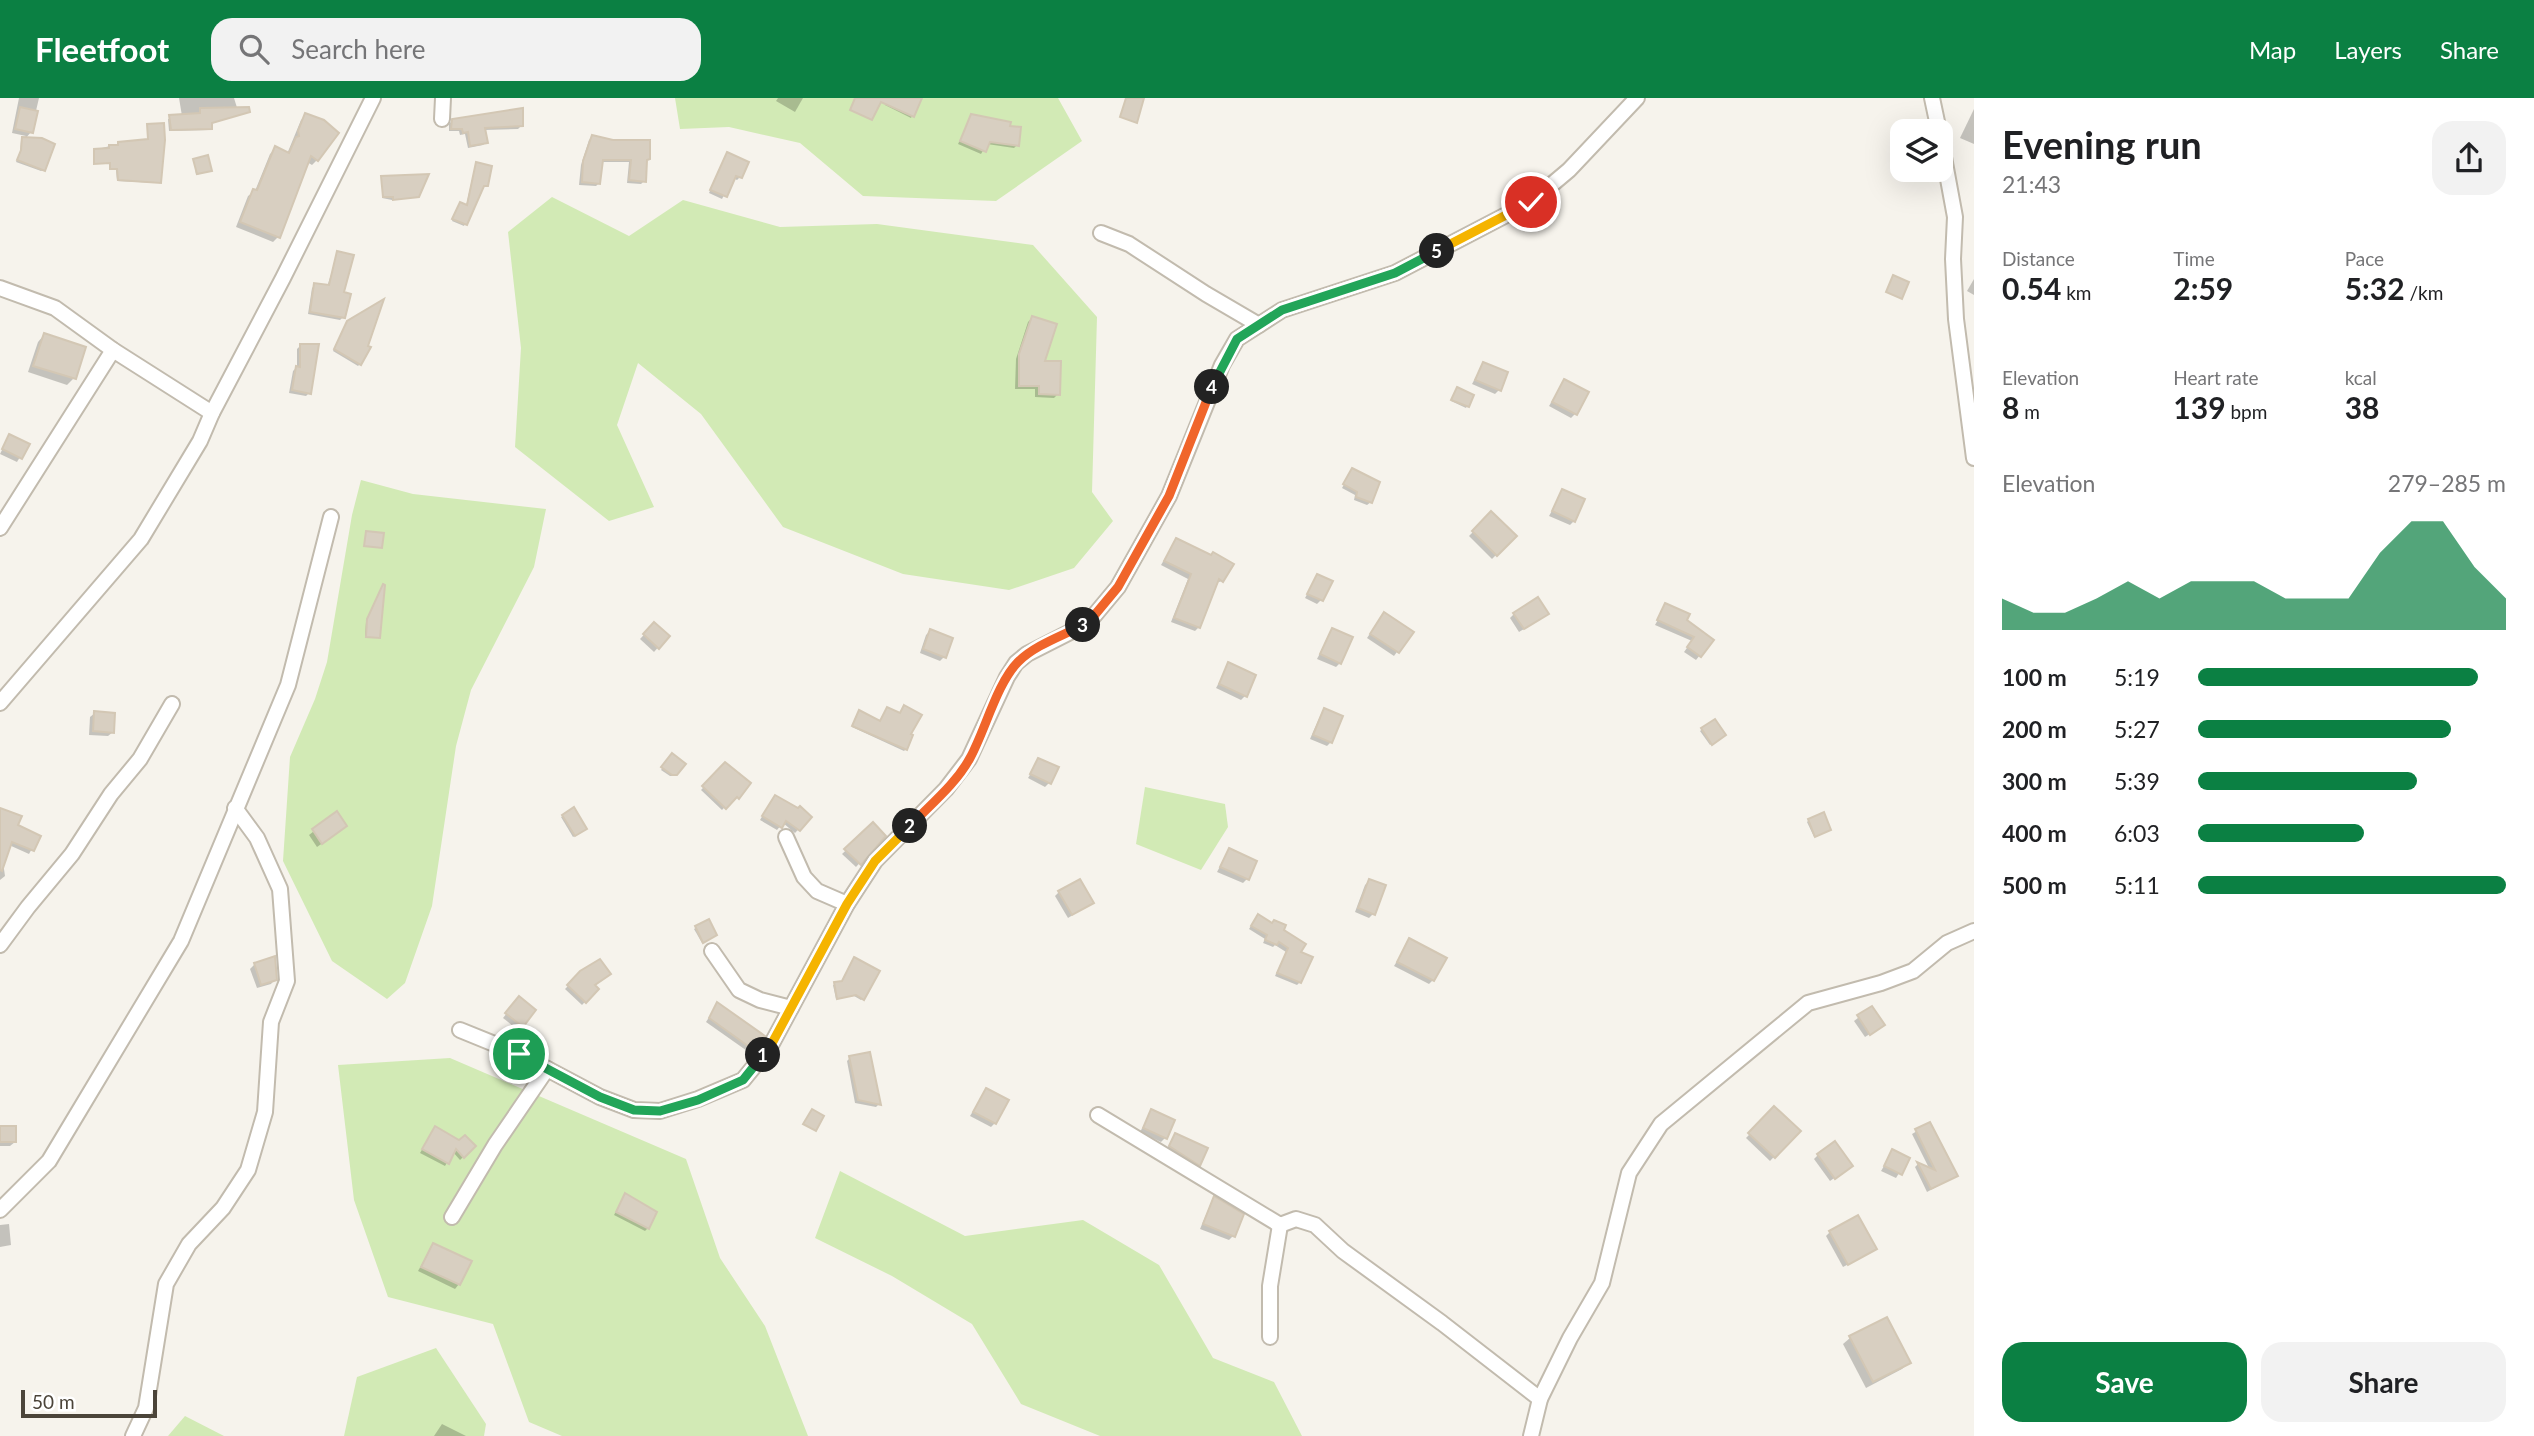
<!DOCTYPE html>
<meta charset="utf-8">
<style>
:root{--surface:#fff;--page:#f2f2f2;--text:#202124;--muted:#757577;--accent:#0b8043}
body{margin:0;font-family:Lato,sans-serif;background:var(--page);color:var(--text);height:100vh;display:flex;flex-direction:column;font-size:26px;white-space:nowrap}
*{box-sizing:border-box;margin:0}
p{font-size:23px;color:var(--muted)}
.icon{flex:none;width:38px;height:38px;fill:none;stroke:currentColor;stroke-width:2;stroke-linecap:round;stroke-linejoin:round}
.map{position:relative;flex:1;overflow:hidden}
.details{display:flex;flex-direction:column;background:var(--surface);width:560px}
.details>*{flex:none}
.controls{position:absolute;left:1890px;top:21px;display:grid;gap:14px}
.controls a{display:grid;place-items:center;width:63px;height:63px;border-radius:14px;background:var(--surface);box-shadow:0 7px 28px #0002;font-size:35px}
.scale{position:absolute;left:21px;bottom:18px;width:136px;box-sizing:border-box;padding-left:7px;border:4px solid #4b4439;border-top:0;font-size:19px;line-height:24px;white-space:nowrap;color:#4b4439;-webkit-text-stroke:5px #fff;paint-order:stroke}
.pin{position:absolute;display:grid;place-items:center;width:60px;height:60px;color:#fff;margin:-30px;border:4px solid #fff;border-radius:50%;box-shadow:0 2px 7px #0007}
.km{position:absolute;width:35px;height:35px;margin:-18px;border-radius:50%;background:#222;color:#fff;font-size:19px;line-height:35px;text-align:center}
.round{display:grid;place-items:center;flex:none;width:74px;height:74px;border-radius:21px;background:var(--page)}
.overview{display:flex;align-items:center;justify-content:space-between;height:119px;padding:0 28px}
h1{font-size:38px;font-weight:700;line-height:52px}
.stats{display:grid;grid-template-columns:repeat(3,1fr);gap:10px;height:119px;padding:7px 28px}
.stats div{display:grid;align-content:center}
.stats b{font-size:30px;font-weight:700}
.stats small{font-size:19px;font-weight:400}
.stats p{font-size:19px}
.chart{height:196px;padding:14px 28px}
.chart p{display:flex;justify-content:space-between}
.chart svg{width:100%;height:126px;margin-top:7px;fill:var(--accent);opacity:.7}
.cta{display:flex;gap:14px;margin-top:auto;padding:14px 28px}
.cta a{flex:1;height:80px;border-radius:21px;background:var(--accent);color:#fff;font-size:28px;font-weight:700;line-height:80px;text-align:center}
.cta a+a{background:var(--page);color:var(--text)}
ul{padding:0 28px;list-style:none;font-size:23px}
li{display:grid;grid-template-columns:112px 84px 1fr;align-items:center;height:52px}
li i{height:18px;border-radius:9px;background:var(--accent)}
header{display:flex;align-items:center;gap:42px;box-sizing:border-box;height:98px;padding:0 35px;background:var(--accent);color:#fff}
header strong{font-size:33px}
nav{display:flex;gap:38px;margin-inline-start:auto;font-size:24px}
.search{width:490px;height:63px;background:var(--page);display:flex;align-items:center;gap:18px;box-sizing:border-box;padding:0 24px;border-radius:21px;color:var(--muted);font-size:26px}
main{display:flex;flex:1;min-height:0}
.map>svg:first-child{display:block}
</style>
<header>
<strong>Fleetfoot</strong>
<div class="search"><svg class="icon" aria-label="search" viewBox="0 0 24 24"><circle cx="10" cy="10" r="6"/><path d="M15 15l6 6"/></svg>Search here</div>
<nav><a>Map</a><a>Layers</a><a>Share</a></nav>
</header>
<main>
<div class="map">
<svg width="1974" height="1338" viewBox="0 0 1974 1338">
<rect width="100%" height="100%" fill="#f6f3ec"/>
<g fill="#d2eab5">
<path d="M675,0h383l24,43 -86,60 -133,-5 -63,-53 -71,-16 -49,2z"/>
<path d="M552,99l77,39 54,-36 97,27 97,-3 156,21 64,72 -5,175 21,29 -39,47 -65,22 -106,-16 -120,-47 -82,-113 -63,-51 -21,62 37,82 -45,14 -94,-74 6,-99 -13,-116z"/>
<path d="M361,382l52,14 133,15 -12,58 -63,123 -15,56 -24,160 -27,77 -18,16 -55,-38 -49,-100 7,-104 25,-58 12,-37 25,-147z"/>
<path d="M1145,689l80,17 3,23 -27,43 -65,-26z"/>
<path d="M450,960l236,101 34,99 45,68 43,110h-246l-33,-14 -36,-98 -105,-27 -34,-97 -16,-135z"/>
<path d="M840,1073l125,65 118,-16 76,45 54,93 61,24 28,54h-202l-79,-32 -49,-80 -80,-48 -77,-38z"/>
<path d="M436,1250l50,76 -2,12h-140l13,-59z"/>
<path d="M185,1318l39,20h-56z"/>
</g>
<g fill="#0003">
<path d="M19,0h20l-8,34 -6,7 18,31 -2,1 -25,-9 4,-9 1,-13 5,-4 -14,-3z"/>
<path d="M179,0h55l5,16 -28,10 -2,6 -40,1 -1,-12 14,-3z"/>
<path d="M778,0h25l-8,14 -19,-11z"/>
<path d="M888,0h32l-9,20 -26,-13z"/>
<path d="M1974,11v35l-14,-6z"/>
<path d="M306,17l11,45 -5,5 -5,-3 -29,75 -5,5 -37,-15 12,-31 7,-5 15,-37 5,-5 12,5 14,-34z"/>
<path d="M972,18l45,29 -3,3 -27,-4 -6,10 -23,-10z"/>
<path d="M452,23l69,5 -3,3 -34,1 2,12 -3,3 -15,3 -3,-14 -5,1 -1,-4h-10v-7z"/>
<path d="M148,28l12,56 -2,1 -41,-2 -1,-12 -7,1v-6h-15v-14l24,-6 30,-3z"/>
<path d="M592,39l57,22 -4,3 -1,19 -3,3 -14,-1 2,-21h-28l-2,21 -3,3 -17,-1 2,-20 8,-25z"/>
<path d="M727,56l13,23 -3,3 -4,-2 -11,21 -13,-6z"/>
<path d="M194,62l16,11 -14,4z"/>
<path d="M475,68l11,20 -4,1 -18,39 -12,-5 7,-16 7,1z"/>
<path d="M382,80l36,18 -26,4 -10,-2z"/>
<path d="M338,155l5,64 -3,3 -32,-6 4,-26 3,-3 12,2z"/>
<path d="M1974,181v16l-7,-4z"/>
<path d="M1032,220l10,45 16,31 -4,4 -19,-1v-8h-20l1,-30 12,-37z"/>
<path d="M346,226l14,40 -2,2 -25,-15z"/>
<path d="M44,237l30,43 -7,7 -39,-13 10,-30z"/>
<path d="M300,248l9,47 -3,3 -17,-3 4,-22 4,-4v-18z"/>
<path d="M1483,266l16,26 -4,4 -23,-10z"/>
<path d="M1564,283l11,33 -4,4 -22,-12z"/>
<path d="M1456,292l16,6 -6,12 -15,-7z"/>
<path d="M9,338l18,9 -10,17 -17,-8z"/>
<path d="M1352,372l19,32 -4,3 -13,-5 1,-5 -13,-7z"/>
<path d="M1563,393l11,30 -4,4 -21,-9z"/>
<path d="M1492,415l23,23 -23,23 -23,-23z"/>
<path d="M1176,442l46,41 -6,2 -17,44 -4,4 -24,-9 17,-43 -27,-14z"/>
<path d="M1317,478l4,24 -4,4 -12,-6z"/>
<path d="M382,490l-3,50h-14l1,-16z"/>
<path d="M1666,507l46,35 -16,20 -12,-8 8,-11 -37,-16z"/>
<path d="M1514,516l29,3 -24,15 -9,-14z"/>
<path d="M1381,520l30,14 -17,24 -27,-18z"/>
<path d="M654,526l14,12 -14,16 -14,-13z"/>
<path d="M1332,532l8,33 -4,4 -19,-8z"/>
<path d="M930,533l14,26 -4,4 -20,-8 6,-18z"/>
<path d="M1229,567l16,31 -4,4 -25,-12z"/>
<path d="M1325,612l6,32 -4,4 -17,-7 11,-25z"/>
<path d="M95,615l18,19 -5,4 -19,-1 1,-18z"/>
<path d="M858,616l50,21 -2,14 -2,2 -52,-24z"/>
<path d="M1714,623l10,14 -14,10 -10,-14z"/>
<path d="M672,658l11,8 -9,12h-4l-9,-6z"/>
<path d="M1039,662l10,23 -4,4 -17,-9z"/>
<path d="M725,667l24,19 -15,17 -2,-2 -10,11 -21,-20z"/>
<path d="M772,702l38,17 -15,16 -12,-10 -6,7 -17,-10z"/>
<path d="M0,712l16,16 23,10 -10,18 -20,-9 -6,17 2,14 -5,4z"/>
<path d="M336,716l5,16 -24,17 -8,-12z"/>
<path d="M563,718l21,14 -11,7 -12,-20z"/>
<path d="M1809,722l19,11 -14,6 -7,-15z"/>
<path d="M873,727l11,11 -28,31 -14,-13z"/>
<path d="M1229,752l18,29 -4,4 -26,-11z"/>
<path d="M1369,783l4,33 -4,4 -14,-6 10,-27z"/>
<path d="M1059,794l33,11 -24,15 -13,-22z"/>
<path d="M1255,821l27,12 16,21 2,30 -3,3 -22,-9 11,-24 -11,-7 -2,2 -10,-4 2,-4 -16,-10z"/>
<path d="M708,823l6,16 -12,6 -8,-14z"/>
<path d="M1410,842l23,40 -4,4 -35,-18z"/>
<path d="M274,860l1,21 -4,5 -14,4 -7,-19 4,-4z"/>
<path d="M582,874l15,17 -15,16 -17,-16z"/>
<path d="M842,884l20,17 -1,1 -7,-4 -18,3 -3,-14z"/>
<path d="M515,905l19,8 -16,19 -15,-12z"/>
<path d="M717,907l36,44 -3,4 -44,-31z"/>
<path d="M1871,910l7,21 -13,8 -11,-16z"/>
<path d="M850,960l29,46 -3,3 -21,-4 -8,-42z"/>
<path d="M986,992l9,33 -4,4 -21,-11z"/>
<path d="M1774,1011l24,22 -28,30 -24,-23z"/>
<path d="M1152,1013l13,27 -4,4 -21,-10z"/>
<path d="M1929,1026l27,52 -29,16 -12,-25 3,-3 12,6 -18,-36z"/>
<path d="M0,1030l15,14 -5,4h-10z"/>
<path d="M435,1030l25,15 14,3 -14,14 -7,-8 -8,14 -25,-13z"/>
<path d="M1175,1038l24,29 -3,3 -30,-18z"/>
<path d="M1893,1053l15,8 -12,19 -15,-7z"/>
<path d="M1818,1057l29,14 -17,12 -16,-22z"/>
<path d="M625,1097l23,33 -3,3 -31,-16z"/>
<path d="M1214,1101l28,16 -9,21 -4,4 -29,-11 11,-26z"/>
<path d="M9,1126l2,21 -11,2v-22z"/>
<path d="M1830,1134l41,20 -28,15 -17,-31z"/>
<path d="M433,1147l26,39 -4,5 -37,-18z"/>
<path d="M1886,1222l23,43 -7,6 -36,19 -23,-44 7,-6z"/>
<path d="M442,1326l24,12h-32z"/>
</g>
<g fill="#d8cfc1" stroke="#d3c7b4" stroke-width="2">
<path d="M855,0h67l-8,19 -33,-15 -9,18 -22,-10z"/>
<path d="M1126,0h18l-7,25 -17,-6z"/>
<path d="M20,9l18,4 -5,22 -18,-4z"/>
<path d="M249,9l1,5 -38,11v6l-41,1 -2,-15 31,-2v-5z"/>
<path d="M523,10v18l-38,2 3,15 -18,3 -2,-14 -5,1 -1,-4h-11l1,-10z"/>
<path d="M305,15l19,7 15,13 -21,28 -7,-5 -31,82 -40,-16 13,-33 4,1 18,-44 14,7 7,-16 3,-1 -1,-5z"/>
<path d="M971,16l40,8 -1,4 11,1 -2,19 -29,-4 -4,10 -26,-11z"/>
<path d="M164,25l1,17 -4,43 -43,-3 -1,-11h-7v-6l-16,1v-15l15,-1v-3h9v-3l30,-3 -1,-15z"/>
<path d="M592,37l21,5h37v19l-3,1 -1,22 -17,-2 2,-20h-28l-3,24 -18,-2 1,-21z"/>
<path d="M22,39l20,1 13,6 -10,27 -28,-11 4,-10z"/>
<path d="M727,54l22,10 -7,16 -6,-2 -9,21 -17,-7z"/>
<path d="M208,57l4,16 -15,3 -4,-15z"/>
<path d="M476,64l16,4 -4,20h-4l-17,39 -15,-6 8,-17 7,3z"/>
<path d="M429,76l-10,23 -26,3v-3h-10l-2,-21z"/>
<path d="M337,153l17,4 -10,37 7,2 -6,24 -35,-6 4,-29 15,2z"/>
<path d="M1893,177l16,7 -7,17 -16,-7z"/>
<path d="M384,201l-16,47 3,1 -10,18 -27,-16 13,-28z"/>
<path d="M1032,218l25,8 -12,37h16l-1,34 -21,-1v-8h-20v-32z"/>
<path d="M44,235l42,14 -10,32 -43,-13z"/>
<path d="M300,246h19l-8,50 -19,-4 4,-24 4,1z"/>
<path d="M1483,264l25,10 -7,19 -26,-11z"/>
<path d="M1564,281l25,13 -12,23 -25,-13z"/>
<path d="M1457,289l17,8 -5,12 -18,-7z"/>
<path d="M9,336l21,10 -8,15 -20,-10z"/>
<path d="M1352,370l28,14 -8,21 -16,-6 1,-5 -14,-8z"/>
<path d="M1562,391l23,10 -10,23 -23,-11z"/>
<path d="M1491,413l26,25 -20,20 -25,-25z"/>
<path d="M366,433l18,2 -2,15 -18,-2z"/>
<path d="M1176,440l35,17 2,-3 21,12 -11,18 -4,-3 -19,49 -26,-10 17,-44 -27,-13z"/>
<path d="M1317,476l16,7 -10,20 -16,-7z"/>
<path d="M383,486l2,1 -5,53 -14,-1 1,-18z"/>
<path d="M1538,499l11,17 -25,15 -11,-16z"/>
<path d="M1665,505l25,11 -3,6 27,20 -13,17 -14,-10 7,-10 -37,-17z"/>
<path d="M1384,514l30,20 -15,21 -29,-19z"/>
<path d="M654,524l16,14 -11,13 -16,-15z"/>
<path d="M1332,530l21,9 -12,27 -21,-10z"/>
<path d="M930,531l23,9 -7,20 -23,-9z"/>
<path d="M1228,564l28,13 -9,22 -28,-13z"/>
<path d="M904,607l18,10 -11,19 2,1 -6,15 -55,-24 7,-16 21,11 7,-14 13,6z"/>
<path d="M1324,610l19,8 -11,27 -19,-8z"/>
<path d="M94,613l21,2 -1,20 -21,-2z"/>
<path d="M1715,621l11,16 -14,10 -11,-17z"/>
<path d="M672,655l14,11 -9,11h-5l-11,-8z"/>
<path d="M1038,660l21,9 -8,17 -21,-10z"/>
<path d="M725,664l26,21 -12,16 -2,-2 -11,12 -24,-23z"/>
<path d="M775,697l23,13 2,-2 12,11 -12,14 -14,-10 -4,7 -20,-12z"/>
<path d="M574,709l13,22 -12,7 -13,-21z"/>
<path d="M0,710l22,8 -4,9 23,11 -7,15 -22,-9 -10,29 -2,-1z"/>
<path d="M337,713l10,15 -25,18 -10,-15z"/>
<path d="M1824,714l7,18 -16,7 -7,-18z"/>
<path d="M873,724l13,14 -25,29 -17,-16z"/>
<path d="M1229,750l28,13 -8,19 -29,-13z"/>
<path d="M1080,781l14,24 -22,12 -14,-24z"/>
<path d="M1369,781l17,6 -11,30 -17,-7z"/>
<path d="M1258,816l14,9 2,-3 12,5 -2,5 22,14 -5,8 12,5 -12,26 -24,-10 11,-25 -9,-6 -2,3 -12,-5 2,-5 -16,-9z"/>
<path d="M709,821l8,16 -14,8 -8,-17z"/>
<path d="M1409,840l38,20 -13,23 -37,-19z"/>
<path d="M275,858l2,24 -16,5 -7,-22z"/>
<path d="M854,859l26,14 -16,29 -8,-5 -19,4 -3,-17 8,-1z"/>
<path d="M600,861l11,15 -16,11 4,4 -13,14 -19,-18 13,-14z"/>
<path d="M519,898l17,14 -13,17 -18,-14z"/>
<path d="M717,904l48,34 -10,15 -46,-33z"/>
<path d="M1872,908l13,19 -15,10 -13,-20z"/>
<path d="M870,954l11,53 -23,-5 -9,-44z"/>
<path d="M986,990l23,12 -13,24 -23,-12z"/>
<path d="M1774,1008l27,25 -26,27 -27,-25z"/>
<path d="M812,1011l12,7 -8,15 -13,-7z"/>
<path d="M1151,1011l24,11 -8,19 -24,-11z"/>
<path d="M1930,1024l28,54 -27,13 -14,-27 18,8 -20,-41z"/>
<rect x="0" y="1028" width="16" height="16"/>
<path d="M435,1028l24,14 6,-5 11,11 -12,12 -8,-9 -7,15 -27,-15z"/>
<path d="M1175,1035l33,15 -8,18 -31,-20z"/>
<path d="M1835,1043l18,25 -18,13 -18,-25z"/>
<path d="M1892,1051l18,9 -8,17 -18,-9z"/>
<path d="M625,1095l32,19 -8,17 -33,-17z"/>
<path d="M1214,1098l30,18 -9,23 -32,-13z"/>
<path d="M1858,1117l19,34 -29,16 -19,-34z"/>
<path d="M433,1145l39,18 -12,24 -39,-18z"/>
<path d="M1887,1219l24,46 -38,19 -24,-46z"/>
</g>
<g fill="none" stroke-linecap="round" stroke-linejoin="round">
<g stroke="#c2bbae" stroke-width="18">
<g id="street">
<path d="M1932,0l7,33"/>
<path d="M442,21l1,-21"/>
<path d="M1941,43l14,76 -2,42 3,60 18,139"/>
<path d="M1101,135l28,11 77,50 53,31"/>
<path d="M0,190l55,20 58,42 99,63"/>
<path d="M0,430l113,-178"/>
<path d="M0,605l141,-164 59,-98 12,-28 71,-135 90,-180"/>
<path d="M786,739l18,40 13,14 30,13"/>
<path d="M0,847l28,-38 44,-53 39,-60 29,-35 32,-55"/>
<path d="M712,853l27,39 21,10 31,8"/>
<path d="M460,932l59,24 81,43 34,13 26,1 38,-12 45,-19 27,-33 77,-143 28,-43 71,-72 23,-30 38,-82 9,-14 11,-9 61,-31 30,-36 51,-91 53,-131 15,-26 45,-29 113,-37 136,-71 38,-32 68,-72"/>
<path d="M1098,1017l182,110 16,-6 19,6 28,26 99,72 98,76"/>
<path d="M0,1112l49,-49 132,-220 107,-256 43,-168"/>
<path d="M452,1119l43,-72 52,-76"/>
<path d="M1270,1239v-51l10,-61"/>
<path d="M133,1338l13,-28 20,-124 23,-40 34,-36 25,-38 17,-58 6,-90 16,-41 -7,-92 -23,-51 -22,-30"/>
<path d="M1531,1338l9,-37 30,-61 32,-55 27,-110 32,-49 147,-121 73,-20 32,-12 34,-28 27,-12"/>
</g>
</g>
<use href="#street" stroke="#fff" stroke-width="14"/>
</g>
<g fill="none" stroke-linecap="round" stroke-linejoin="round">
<g stroke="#fff" stroke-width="14">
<path id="split-1" d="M519,956l81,43 34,13 26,1 38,-11 45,-20 20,-25"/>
</g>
<g stroke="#fff" stroke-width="14">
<path id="split-2" d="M763,957l7,-8 77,-143 28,-43 35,-35"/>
</g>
<g stroke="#fff" stroke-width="14">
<path id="split-3" d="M910,728c20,-21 46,-42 60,-68 15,-27 27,-75 48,-96 17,-17 44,-26 65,-37"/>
</g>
<g stroke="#fff" stroke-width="14">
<path id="split-4" d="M1083,527l5,-2 30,-36 51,-91 43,-109"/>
</g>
<g stroke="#fff" stroke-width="14">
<path id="split-5" d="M1212,289l25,-48 45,-29 113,-37 42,-22"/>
</g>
<g stroke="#fff" stroke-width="14">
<path id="split-6" d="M1437,153l94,-49"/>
</g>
<use href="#split-1" stroke="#22a559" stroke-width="9"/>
<use href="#split-2" stroke="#f5b400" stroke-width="9"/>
<use href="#split-3" stroke="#f0652b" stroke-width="9"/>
<use href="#split-4" stroke="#f0652b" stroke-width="9"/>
<use href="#split-5" stroke="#22a559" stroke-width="9"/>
<use href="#split-6" stroke="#f5b400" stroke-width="9"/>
</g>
</svg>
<div class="controls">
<a><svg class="icon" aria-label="layers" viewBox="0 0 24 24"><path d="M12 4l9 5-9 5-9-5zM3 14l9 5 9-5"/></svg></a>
</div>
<div class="scale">50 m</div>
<div class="pin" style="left:519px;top:956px;background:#1e9e55"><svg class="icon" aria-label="arrive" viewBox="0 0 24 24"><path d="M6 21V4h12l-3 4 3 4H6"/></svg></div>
<div class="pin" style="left:1531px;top:104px;background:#d93025"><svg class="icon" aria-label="check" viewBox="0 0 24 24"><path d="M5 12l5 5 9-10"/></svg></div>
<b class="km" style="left:763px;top:957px">1</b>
<b class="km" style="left:910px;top:728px">2</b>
<b class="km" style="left:1083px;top:527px">3</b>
<b class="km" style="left:1212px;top:289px">4</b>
<b class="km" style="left:1437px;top:153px">5</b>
</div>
<section class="details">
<div class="overview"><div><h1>Evening run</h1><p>21:43</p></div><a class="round"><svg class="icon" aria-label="share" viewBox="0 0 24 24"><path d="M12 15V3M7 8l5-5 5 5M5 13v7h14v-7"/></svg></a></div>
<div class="stats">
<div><p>Distance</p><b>0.54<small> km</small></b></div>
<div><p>Time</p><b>2:59</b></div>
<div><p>Pace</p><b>5:32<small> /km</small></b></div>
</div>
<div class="stats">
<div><p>Elevation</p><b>8<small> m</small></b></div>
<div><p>Heart rate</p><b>139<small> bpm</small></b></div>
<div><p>kcal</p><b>38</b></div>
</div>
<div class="chart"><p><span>Elevation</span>279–285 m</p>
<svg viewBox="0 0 160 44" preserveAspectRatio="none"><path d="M0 44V33L10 38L20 38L30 33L40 27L50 33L60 27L70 27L80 27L90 33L100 33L110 33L120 17L130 6L140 6L150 22L160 33V44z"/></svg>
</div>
<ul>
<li><b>100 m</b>5:19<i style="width:91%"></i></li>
<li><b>200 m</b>5:27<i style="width:82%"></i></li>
<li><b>300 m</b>5:39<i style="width:71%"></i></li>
<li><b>400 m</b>6:03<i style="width:54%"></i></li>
<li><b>500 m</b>5:11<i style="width:100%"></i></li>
</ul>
<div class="cta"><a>Save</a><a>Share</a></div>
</section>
</main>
